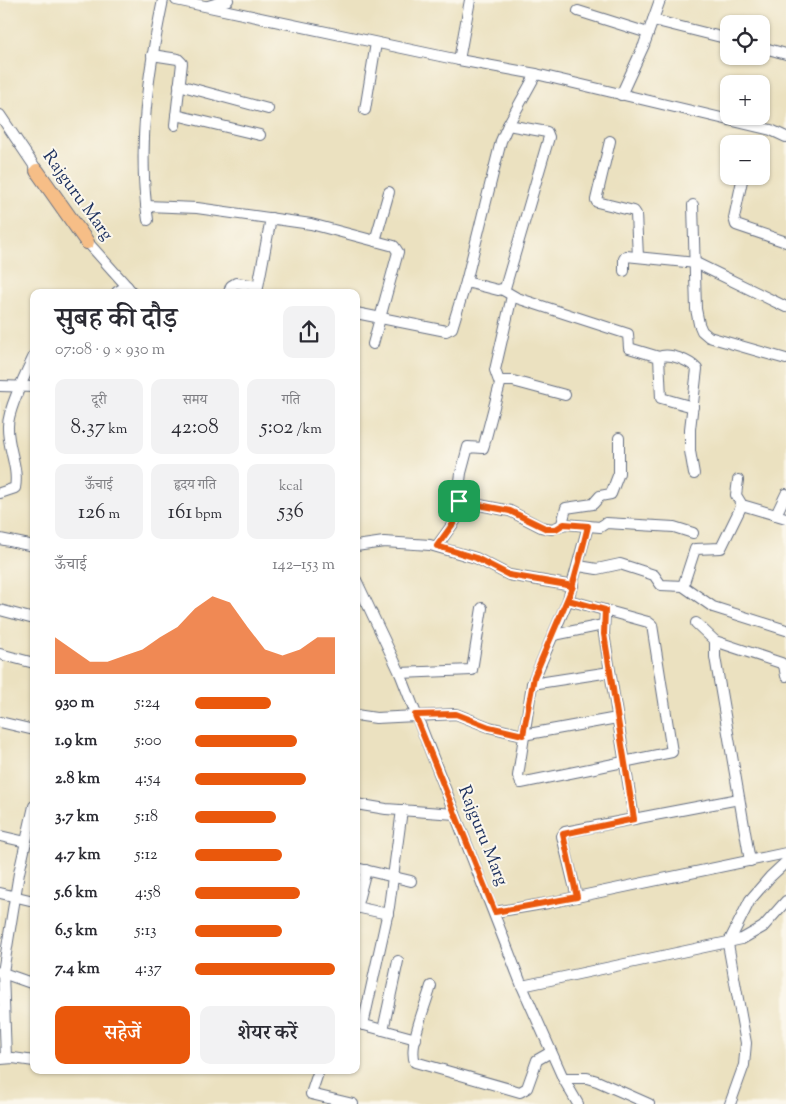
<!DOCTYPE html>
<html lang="hi">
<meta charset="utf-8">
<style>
:root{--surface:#fff;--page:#f2f2f3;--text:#2b2b33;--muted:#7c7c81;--accent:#ea580c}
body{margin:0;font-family:"Sorts Mill Goudy","Noto Serif Devanagari",serif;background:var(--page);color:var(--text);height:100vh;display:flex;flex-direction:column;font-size:19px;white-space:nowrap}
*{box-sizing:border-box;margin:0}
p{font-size:16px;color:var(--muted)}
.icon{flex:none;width:28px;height:28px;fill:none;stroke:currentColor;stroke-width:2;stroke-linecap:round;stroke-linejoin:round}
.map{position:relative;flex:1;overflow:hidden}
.side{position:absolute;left:30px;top:289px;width:330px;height:785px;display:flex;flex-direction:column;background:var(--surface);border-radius:10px;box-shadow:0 1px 4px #0004}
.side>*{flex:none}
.buttons{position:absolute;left:720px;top:15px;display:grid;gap:10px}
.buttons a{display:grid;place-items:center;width:50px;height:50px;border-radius:10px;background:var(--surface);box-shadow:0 1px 4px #0004;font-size:25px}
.pin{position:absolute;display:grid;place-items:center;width:42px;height:42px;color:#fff;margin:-21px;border-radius:10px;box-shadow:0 2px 8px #0006}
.round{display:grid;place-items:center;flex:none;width:52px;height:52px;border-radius:10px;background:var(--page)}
.overview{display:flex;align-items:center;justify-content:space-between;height:85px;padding:0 25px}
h1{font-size:28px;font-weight:600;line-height:38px}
.stats{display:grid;grid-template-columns:repeat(3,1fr);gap:8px;height:85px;padding:5px 25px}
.stats div{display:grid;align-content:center;border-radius:10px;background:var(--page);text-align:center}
.stats b{font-size:21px;font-weight:600}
.stats small{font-size:14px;font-weight:400}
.stats p{font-size:14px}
.chart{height:140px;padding:10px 25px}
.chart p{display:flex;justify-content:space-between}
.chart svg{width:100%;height:90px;margin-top:5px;fill:var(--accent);opacity:.7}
.action{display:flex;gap:10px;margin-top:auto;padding:10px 25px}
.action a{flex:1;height:58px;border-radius:10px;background:var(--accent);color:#fff;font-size:20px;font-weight:600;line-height:58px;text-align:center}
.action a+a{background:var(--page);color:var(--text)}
ul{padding:0 25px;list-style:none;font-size:16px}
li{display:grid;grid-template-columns:80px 60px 1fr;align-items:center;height:38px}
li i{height:12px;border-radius:6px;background:var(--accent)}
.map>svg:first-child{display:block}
</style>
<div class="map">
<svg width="786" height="1104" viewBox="0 0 786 1104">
<rect width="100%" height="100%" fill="#fbf7ec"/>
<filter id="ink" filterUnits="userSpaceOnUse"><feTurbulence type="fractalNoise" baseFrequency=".02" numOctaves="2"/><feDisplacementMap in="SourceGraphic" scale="10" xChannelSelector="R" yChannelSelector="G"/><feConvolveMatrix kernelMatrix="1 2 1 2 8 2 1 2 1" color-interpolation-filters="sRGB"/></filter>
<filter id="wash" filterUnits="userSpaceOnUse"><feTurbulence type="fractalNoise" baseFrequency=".0096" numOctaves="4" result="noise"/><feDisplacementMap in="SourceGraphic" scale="20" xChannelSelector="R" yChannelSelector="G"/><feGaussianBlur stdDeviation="1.12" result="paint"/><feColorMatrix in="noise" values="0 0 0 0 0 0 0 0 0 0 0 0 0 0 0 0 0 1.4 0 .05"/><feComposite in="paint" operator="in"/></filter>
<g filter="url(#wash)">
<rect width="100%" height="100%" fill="#ebe1c0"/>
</g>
<g filter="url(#ink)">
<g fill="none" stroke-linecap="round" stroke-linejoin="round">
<g stroke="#646d80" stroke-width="12">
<g id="minor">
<path d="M176,0l283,60 77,14 235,56 15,7"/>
<path d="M208,6l20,-6"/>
<path d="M578,11l70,22"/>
<path d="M653,20l76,19"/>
<path d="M761,47l25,7"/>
<path d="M152,55l26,4 4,4 -7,62"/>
<path d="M459,60l11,-60"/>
<path d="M179,85l89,24"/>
<path d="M621,95l23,-50 16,-45"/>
<path d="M365,110l11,-67"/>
<path d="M0,115l41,61"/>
<path d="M176,115l84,20"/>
<path d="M610,141l-14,59 1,2 37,9 2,3 2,43"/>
<path d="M743,176l-9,42 2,7 50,17"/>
<path d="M693,205l3,104 3,15 3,7 7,6 77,22"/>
<path d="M146,206l51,2 114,16 83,22 4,6 -25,92"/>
<path d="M148,220c-11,-73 0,-148 15,-220"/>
<path d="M83,237l49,55"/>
<path d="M375,241l14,-49"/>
<path d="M624,271v-12l2,-3 70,7 90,44"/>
<path d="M466,282l32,8 7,-2 44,-151 -2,-5 -39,-7"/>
<path d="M503,290l14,8 111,36 1,14 30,9 2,41 32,9"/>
<path d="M117,292l10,-6"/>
<path d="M229,292l2,-6 5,-3 22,3"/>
<path d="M257,292l14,-74"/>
<path d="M356,313l90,18 6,-3 14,-46 35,-141 7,-16 28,-51"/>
<path d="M659,357c10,-5 31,4 38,12l-7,60v22l4,23"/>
<path d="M500,381h13l52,14"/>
<path d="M0,386l34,1"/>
<path d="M738,480l-2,15 6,10 44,13"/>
<path d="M0,493l15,-5c4,-21 -8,-41 -7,-62 0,-17 18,-53 26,-70"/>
<path d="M459,501l51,10 31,16 11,2 13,-5 35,3 6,-4 68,4 19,6"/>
<path d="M776,515l10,-21"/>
<path d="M562,524l4,-16 27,-4 7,-8 11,-2 8,-21v-35"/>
<path d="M0,539l34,7"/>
<path d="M356,546l28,-4 46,3 46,13 33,17 64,11"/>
<path d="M437,546l18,-25 6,-48 7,-26 15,1 1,-3 16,-61 -5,-14 17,-74"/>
<path d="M579,566l18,3 23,-5 34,11 7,10 22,1 30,21 73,23"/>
<path d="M356,580l44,93 122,313 41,92 15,26"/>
<path d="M683,586l12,-37 26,-1 21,-43"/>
<path d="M568,600l80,22 4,3 20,127 -151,31 -3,-7 14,-92 36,-84 20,-74"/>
<path d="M0,610l34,9"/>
<path d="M605,610l-1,24 30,185"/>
<path d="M696,623l19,18 66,22 3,2 2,11"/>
<path d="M554,635l49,-10"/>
<path d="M715,641v16l35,204"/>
<path d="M0,654l34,9"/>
<path d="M400,673l72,-3 10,-62"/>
<path d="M532,684l78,-12"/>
<path d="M356,715l20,3 80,-4 33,13 34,8 94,-17"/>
<path d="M0,722l34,8"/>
<path d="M356,804l30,5 69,5"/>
<path d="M0,836l26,6"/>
<path d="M356,868l55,13"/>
<path d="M0,893l34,8"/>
<path d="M577,897l-15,-61 3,-4 174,-33"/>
<path d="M356,907l32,7"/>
<path d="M356,908l10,-38"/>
<path d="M495,912l53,-9 238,-50"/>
<path d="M0,972l34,12"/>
<path d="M431,986c-5,18 -23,60 -16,76l105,30 7,-4 10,-28 14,-8"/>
<path d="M522,986l220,-47 21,-12 23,-26"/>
<path d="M357,1023l59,16"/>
<path d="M363,1025l26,-118 13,-97"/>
<path d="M383,1030l15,-69"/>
<path d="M6,1058l-3,-86 16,-99 15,-67"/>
<path d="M1,1059l12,-1 21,3"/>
<path d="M319,1070l-8,24 42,10"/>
<path d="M563,1078h24l10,3 52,23"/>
<path d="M730,1104l14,-39 2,-22 -18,-99 22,-44 20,-23 16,-15"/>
</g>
</g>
<g stroke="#646d80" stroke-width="16">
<path id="major" d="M37,171l50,71"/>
</g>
<use href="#minor" stroke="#fff" stroke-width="10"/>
<use href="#major" stroke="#f6be87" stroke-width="14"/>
</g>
</g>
<g fill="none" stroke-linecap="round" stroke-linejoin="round" filter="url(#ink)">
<g stroke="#fff" stroke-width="10">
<path id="route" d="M459,501l-4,20 -18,25 39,12 33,17 64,11 -39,91 -11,58 -34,-8 -33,-13 -41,1 80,197 82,-15 -14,-63 71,-15 -30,-185 1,-24 -37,-10c8,-25 14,-49 20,-74l-24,-2 -8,5h-9l-37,-18 -51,-10"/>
</g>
<use href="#route" stroke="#ea580c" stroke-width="6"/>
</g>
<g text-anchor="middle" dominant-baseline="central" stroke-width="4" stroke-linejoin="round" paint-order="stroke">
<g font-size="18" fill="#1b2f5e" stroke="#fbf7ec">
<text transform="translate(77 196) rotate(54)">Rajguru Marg</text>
<text transform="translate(482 836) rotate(68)">Rajguru Marg</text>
</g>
</g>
</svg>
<div class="buttons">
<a><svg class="icon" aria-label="locate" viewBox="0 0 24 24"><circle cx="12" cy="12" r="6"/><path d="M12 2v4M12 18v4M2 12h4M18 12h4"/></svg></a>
<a>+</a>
<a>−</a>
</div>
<div class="pin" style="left:459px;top:501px;background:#1e9e55"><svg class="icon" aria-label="arrive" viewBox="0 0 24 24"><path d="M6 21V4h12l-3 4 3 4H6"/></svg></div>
<section class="side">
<div class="overview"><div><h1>सुबह की दौड़</h1><p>07:08 · 9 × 930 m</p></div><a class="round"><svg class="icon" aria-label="share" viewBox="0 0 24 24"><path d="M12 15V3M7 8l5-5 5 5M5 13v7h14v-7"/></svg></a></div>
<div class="stats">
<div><p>दूरी</p><b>8.37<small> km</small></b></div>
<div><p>समय</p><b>42:08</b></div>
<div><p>गति</p><b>5:02<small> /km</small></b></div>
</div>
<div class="stats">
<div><p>ऊँचाई</p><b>126<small> m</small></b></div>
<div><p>हृदय गति</p><b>161<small> bpm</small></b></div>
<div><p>kcal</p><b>536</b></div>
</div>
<div class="chart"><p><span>ऊँचाई</span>142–153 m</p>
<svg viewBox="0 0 160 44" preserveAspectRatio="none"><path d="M0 44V26L10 32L20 38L30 38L40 35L50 32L60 26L70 21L80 12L90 6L100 9L110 21L120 32L130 35L140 32L150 26L160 26V44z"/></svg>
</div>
<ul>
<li><b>930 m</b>5:24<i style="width:54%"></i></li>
<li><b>1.9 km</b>5:00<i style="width:73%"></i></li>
<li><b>2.8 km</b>4:54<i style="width:79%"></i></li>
<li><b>3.7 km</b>5:18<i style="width:58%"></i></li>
<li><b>4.7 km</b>5:12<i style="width:62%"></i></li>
<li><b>5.6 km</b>4:58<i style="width:75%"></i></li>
<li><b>6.5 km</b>5:13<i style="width:62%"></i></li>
<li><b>7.4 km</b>4:37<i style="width:100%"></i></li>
</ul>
<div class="action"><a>सहेजें</a><a>शेयर करें</a></div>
</section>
</div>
